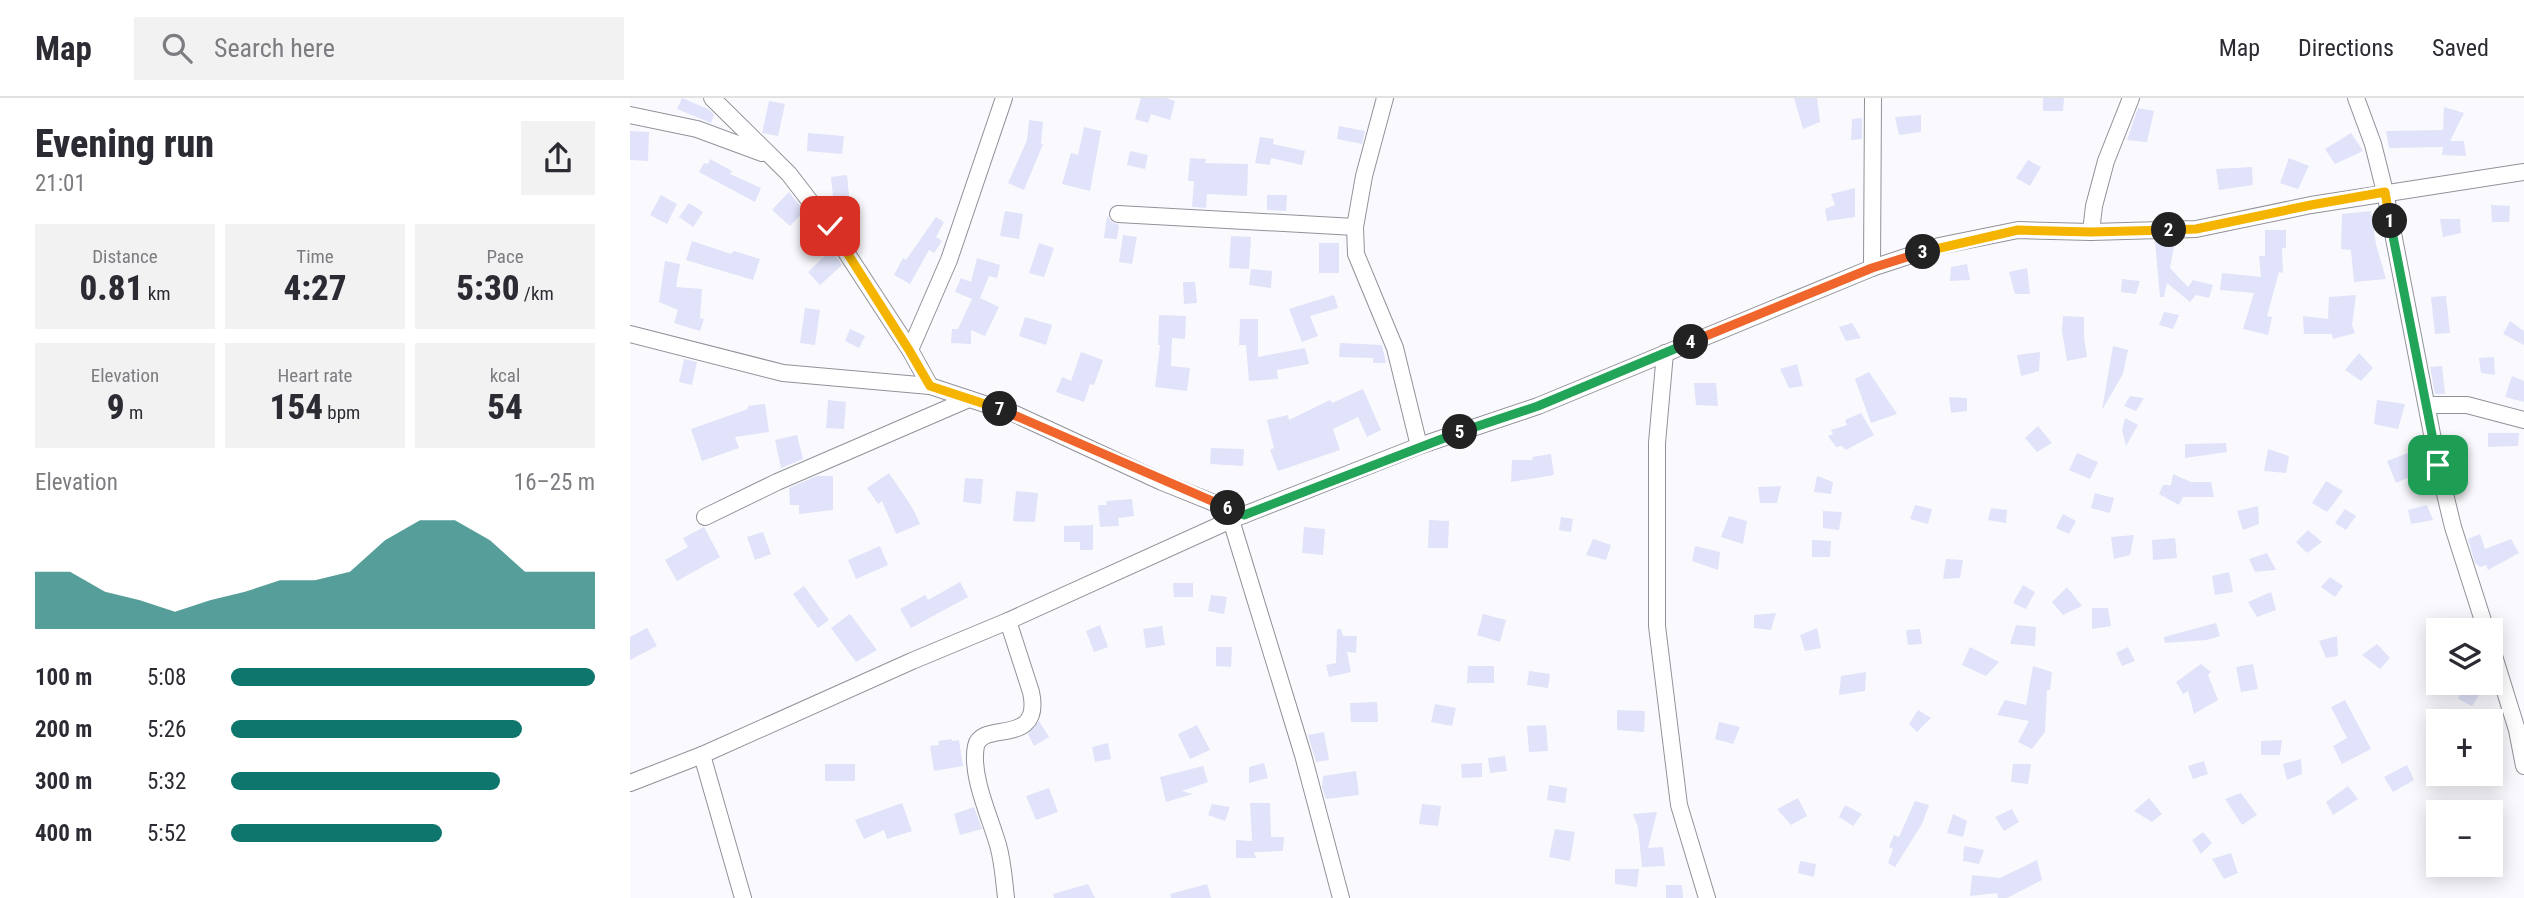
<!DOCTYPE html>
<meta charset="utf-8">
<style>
:root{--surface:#fff;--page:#f2f2f3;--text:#2b2b33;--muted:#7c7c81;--line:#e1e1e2;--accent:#0f766e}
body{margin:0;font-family:"Roboto Condensed",sans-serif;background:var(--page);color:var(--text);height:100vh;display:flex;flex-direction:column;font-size:26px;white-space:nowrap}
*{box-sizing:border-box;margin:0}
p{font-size:23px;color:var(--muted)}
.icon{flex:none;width:38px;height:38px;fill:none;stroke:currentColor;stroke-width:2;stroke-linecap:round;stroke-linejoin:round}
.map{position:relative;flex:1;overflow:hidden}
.side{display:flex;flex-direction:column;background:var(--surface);width:630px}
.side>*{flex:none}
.fabs{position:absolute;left:1796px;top:520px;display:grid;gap:14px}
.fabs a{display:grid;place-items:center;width:77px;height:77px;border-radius:0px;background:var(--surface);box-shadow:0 4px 18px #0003;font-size:35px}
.pin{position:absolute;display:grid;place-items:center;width:60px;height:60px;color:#fff;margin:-30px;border-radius:14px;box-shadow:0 4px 10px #0006}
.km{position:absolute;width:35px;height:35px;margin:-18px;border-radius:50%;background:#222;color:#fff;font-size:19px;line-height:35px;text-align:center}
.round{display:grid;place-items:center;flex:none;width:74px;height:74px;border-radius:0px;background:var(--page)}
.overview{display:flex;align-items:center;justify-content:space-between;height:119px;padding:0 35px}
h1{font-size:38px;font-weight:800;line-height:52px}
.stats{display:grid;grid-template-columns:repeat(3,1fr);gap:10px;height:119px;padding:7px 35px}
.stats div{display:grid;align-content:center;border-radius:0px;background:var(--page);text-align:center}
.stats b{font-size:35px;font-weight:800}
.stats small{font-size:19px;font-weight:400}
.stats p{font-size:19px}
.chart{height:196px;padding:14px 35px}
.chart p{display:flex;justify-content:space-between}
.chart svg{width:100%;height:126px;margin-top:7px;fill:var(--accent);opacity:.7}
ul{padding:0 35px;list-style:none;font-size:23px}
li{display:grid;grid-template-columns:112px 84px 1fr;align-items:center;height:52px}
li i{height:18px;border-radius:9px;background:var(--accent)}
header{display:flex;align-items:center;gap:42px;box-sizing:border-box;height:98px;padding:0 35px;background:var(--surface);border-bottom:2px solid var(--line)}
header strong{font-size:33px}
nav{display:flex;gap:38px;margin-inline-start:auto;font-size:24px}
.search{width:490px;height:63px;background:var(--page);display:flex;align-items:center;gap:18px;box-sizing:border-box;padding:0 24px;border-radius:0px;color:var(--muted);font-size:26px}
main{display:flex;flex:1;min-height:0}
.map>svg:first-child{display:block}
</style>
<header>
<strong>Map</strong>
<div class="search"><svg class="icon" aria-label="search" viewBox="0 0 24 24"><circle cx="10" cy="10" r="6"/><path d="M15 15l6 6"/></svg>Search here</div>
<nav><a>Map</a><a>Directions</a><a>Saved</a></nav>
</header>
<main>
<section class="side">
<div class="overview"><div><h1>Evening run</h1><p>21:01</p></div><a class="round"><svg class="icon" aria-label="share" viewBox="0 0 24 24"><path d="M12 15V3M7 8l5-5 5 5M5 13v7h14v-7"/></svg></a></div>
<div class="stats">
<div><p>Distance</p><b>0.81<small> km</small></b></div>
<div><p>Time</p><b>4:27</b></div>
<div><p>Pace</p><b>5:30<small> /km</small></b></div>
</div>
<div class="stats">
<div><p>Elevation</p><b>9<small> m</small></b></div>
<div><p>Heart rate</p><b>154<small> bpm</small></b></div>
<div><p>kcal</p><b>54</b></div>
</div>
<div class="chart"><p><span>Elevation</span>16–25 m</p>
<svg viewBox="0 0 160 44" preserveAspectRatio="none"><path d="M0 44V24L10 24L20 31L30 34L40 38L50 34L60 31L70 27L80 27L90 24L100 13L110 6L120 6L130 13L140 24L150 24L160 24V44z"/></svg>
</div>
<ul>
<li><b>100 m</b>5:08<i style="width:100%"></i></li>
<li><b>200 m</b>5:26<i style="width:80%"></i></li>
<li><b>300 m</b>5:32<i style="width:74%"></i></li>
<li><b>400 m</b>5:52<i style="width:58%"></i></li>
</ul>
</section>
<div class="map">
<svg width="1894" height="800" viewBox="0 0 1894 800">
<rect width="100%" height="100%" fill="#fafafe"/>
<g fill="#e0e3f9">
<path d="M52,0l26,11 6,6 -3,8 -34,-14z"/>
<path d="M511,0h25l9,3 -5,19 -19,-6 -3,9 -13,-4z"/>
<path d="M1164,0h23l3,24 -17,7z"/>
<path d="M1413,0h21l-1,13h-20z"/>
<path d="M139,3l16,3 -7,32 -16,-3z"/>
<path d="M1814,9l20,6 -14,28h14l2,15 -24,-1 1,-8 -54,1 -3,-17 57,-1z"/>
<path d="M1508,10l16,3 -7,31 -20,-2z"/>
<path d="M1291,17v17l-22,3 -4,-18z"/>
<path d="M1232,20v21l-11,1 1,-21z"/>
<path d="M399,22l14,2 -2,22h2l-19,46 -16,-7 19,-43z"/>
<path d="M709,28l26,5 -3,13 -25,-5z"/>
<path d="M454,29l17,4 -11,60 -28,-7 9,-31 7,2z"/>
<path d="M0,33l19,1 -1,29 -18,-1z"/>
<path d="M178,35l36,3 -2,18 -35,-3z"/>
<path d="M1721,35l12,18 -28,13 -10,-15z"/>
<path d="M630,39l14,2 -1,5 32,7 -3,14 -31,-7 -1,7 -15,-2z"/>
<path d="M500,53l18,4 -3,14 -18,-4z"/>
<path d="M560,60l16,1 -1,4 43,1 -1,32 -40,-2 -1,14 -14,-1 2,-26h-6z"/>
<path d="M1659,60l20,8 -11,23 -18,-6z"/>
<path d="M80,61l22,12 -2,3 31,14 -6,14 -56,-30 5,-9 4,1z"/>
<path d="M1398,62l13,7 -11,19 -14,-8z"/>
<path d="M1622,69l1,18 -34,5 -3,-21z"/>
<path d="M217,77l4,41 -16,1 -4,-40z"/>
<path d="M1225,90v29l-28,4 -2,-12 10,-4 -4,-11z"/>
<path d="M159,94l15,19 -14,15 -18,-16z"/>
<path d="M31,97l16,9 -10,20 -17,-9z"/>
<path d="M637,97h20l-1,16 -19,-1z"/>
<path d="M59,105l14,9 -10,15 -14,-10z"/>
<path d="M1861,107l19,1 -1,16h-17z"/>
<path d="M375,113l18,3 -4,25 -19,-3z"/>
<path d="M1741,113l5,33 10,35 -32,3 -3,-32 -10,-1 1,-35z"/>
<path d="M477,118l5,6 7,3 -2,14 -13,-1z"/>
<path d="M306,119l8,5 -8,15 6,4 -8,12 -5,-3 -19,34 -16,-9 9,-17 3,2z"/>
<path d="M1810,121h20l1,14 -18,4z"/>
<path d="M1635,132h21v18h-4l1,25 -4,-1 -12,44 5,1 -4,18 -25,-6 11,-36 -34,-3 2,-17 39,4 -2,-21h6z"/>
<path d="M493,137l14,2 -5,27 -13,-2z"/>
<path d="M601,138l20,1 -2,32 -20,-1z"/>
<path d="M62,143l39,13 3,-3 26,8 -7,21 -67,-20z"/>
<path d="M1525,143h20l-5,27 18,19 5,-7 20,5 -4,13 -13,-3 -6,7 -23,-19 -3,14h-4z"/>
<path d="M409,145l15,5 -10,29 -15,-4z"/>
<rect x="689" y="145" width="20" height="30"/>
<path d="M201,152l11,15 -22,20 -12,-13z"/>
<path d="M347,160l23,7 -3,13 -8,-2 -9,22 19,9 -14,29 -14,-6v14l-20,-1 1,-14h6l14,-30 -17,-7 6,-14 10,4z"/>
<path d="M35,163l15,3 -4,23 26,2 -2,29 4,1 -4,12 -26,-8 4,-13 -19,-8z"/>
<path d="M1337,166l3,16 -20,1 1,-14z"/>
<path d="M1397,170l3,26h-15l-6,-22z"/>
<path d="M621,171l21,2 -1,17 -22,-3z"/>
<path d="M1492,181l18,2 -4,13 -15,-2z"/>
<path d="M553,184h12l2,21 -13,1z"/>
<path d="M704,197l4,13 -28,8 8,20 -16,6 -13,-33z"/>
<path d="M1726,197l-4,30 3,8 -22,6 -1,-5h-28l-1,-18 25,3 1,-22z"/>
<path d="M1816,198l4,37 -15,1 -4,-37z"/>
<path d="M175,210l15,2 -5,35 -15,-2z"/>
<path d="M1534,214l15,3 -6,14 -14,-4z"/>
<path d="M529,217l27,1 -1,23 -13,-1 -1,28 19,2 -3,23 -32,-4 5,-42h-2z"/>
<path d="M1433,218l21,1v21l3,19 -20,4 -5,-30z"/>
<path d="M395,219l27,8 -6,20 -27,-9z"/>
<path d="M610,221h18v38l47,-9 4,16 -32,6 1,9 -29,2 -3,-36h-7z"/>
<path d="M1880,223l14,10v14l-21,-11z"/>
<path d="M1222,225l9,15 -15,3 -7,-14z"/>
<path d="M220,231l15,7 -6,12 -14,-7z"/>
<path d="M710,245l42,2 4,18h-13v-5l-34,-1z"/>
<path d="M1483,248l15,4 -5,24 -21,36z"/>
<path d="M451,254l22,8 -9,25 -4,-1 -6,18 -28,-10 6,-15 9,4z"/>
<path d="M1410,254l-1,19 -18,5 -4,-21z"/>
<path d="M1729,255l14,15 -12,13 -16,-11z"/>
<path d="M1864,259l1,18 -14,-2 -2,-15z"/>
<path d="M54,261l13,3 -5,23 -13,-3z"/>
<path d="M1167,266l6,22 -14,2 -9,-19z"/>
<path d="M1812,268l3,28h-10l-5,-27z"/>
<path d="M1239,274l28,42 -26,9 -16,-44z"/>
<path d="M1882,278l12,5v21l-19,-5z"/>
<path d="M1064,285h22l2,23 -22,-1z"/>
<path d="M733,291l18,41 -14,7 -9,-20 -25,12 7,21 -62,21 -8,-21 4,-2 -7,-28 21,-5 1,5 41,-20 2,3z"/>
<path d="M1500,298l14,2 -8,13 -12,-5z"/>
<path d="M1319,299l18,1v13l-16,2z"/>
<path d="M198,302l18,2 -2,27 -18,-1z"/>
<path d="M1747,302l28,4 -7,25 -24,-5z"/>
<path d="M135,306l4,28 -34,5 4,11 -37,13 -11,-32 57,-20v-3z"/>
<path d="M1231,315l13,22 -28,15 -4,-4 -6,1 -8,-11 5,-2 -2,-4 16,-5 -2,-5z"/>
<path d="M1495,320l13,7 -12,21 -4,-16z"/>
<path d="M1408,328l14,17 -15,9 -12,-14z"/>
<path d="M1858,335h31l-1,13 -30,1z"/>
<path d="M167,337l6,24 -22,9 -6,-28z"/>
<path d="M1596,345l1,9 -42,6v-14z"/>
<path d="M581,350l33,1 -1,17 -33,-2z"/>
<path d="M1638,351l21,7 -3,17 -22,-2z"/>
<path d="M1447,355l21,9 -8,17 -21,-9z"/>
<path d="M1778,355l13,19 -25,11 -9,-22z"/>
<path d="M921,356l3,21 -43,7 1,-22h21l-1,-3z"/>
<path d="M259,375l24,36 7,15 -24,10 -14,-33 -4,3 -11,-16z"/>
<path d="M1543,376l18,8h20l3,15h-31l-4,8 -20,-11 4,-9h8z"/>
<path d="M187,378h16v34l-34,4v-9h-9l-1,-17z"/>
<path d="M1187,378l16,6 -2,12 -17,-2z"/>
<path d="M335,380l18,1 -2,25 -18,-2z"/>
<path d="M1696,383l17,10 -16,21 -15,-9z"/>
<path d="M1151,388l-4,17h-17l-2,-16z"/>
<path d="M386,393l22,2 -3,29 -22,-1z"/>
<path d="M1465,395l19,5 -4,15 -19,-5z"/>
<path d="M502,401l2,17 -16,2 1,8 -19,1 -2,-22h9l-1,-4z"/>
<path d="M1285,407l17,4 -4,15 -18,-5z"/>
<path d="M1797,407l6,15 -22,4 -3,-14z"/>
<path d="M1628,408l1,18 -16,6 -6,-19z"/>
<path d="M1361,410l16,2 -1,13 -18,-3z"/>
<path d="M1715,411l11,7 -10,14 -11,-7z"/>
<path d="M1193,413l19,1 -3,18 -16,-2z"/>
<path d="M1433,416l13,7 -7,13 -13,-6z"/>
<path d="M1099,418l18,5 -4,23 -22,-7z"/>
<path d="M931,419l12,2 -2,13 -12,-2z"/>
<path d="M799,422l20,1 -1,27h-20z"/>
<path d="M463,427v25h-13v-8h-16v-16z"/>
<path d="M74,429l16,30 -43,24 -12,-21 23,-13 -5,-9z"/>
<path d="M674,429l21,2 -2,26 -21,-2z"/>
<path d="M1678,432l14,12 -15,11 -11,-11z"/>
<path d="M133,434l8,22 -16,6 -8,-23z"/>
<path d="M1850,436l5,15 26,-10 8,14 -31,17 -2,-5 -6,2 -5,-4 -7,-24z"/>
<path d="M1504,437l-4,20 -16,4 -3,-22z"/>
<path d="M1545,440l2,20 -24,2 -1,-20z"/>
<path d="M963,441l18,6 -5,15 -20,-5z"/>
<path d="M1182,442l19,1 -1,16h-18z"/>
<path d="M250,448l8,19 -32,14 -8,-19z"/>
<path d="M1065,448l25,6 -2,18 -26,-9z"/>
<path d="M1637,455l9,17 -21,2 -6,-13z"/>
<path d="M1316,461l17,1 -3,18 -17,1z"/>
<path d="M1599,474l4,20 -18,3 -3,-19z"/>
<path d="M1700,479l13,9 -8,11 -14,-10z"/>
<path d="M330,484l8,15 -57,31 -11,-19 25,-14 3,5z"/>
<path d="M543,485h20v14h-19z"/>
<path d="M1393,487l12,7 -9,17 -13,-6z"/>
<path d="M174,488l25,34 -11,8 -25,-34z"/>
<path d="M1437,489l15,19 -19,9 -11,-13z"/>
<path d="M1641,494l5,18 -19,7 -9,-15z"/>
<path d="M581,497l16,2 -3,17 -16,-3z"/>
<path d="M1462,510h16l3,18 -19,3z"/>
<path d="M1146,515l-5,17 -17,-2v-13z"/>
<path d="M220,516l27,36 -21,12 -25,-34z"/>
<path d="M853,516l23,6 -6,22 -23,-7z"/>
<path d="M1586,525l4,13 -13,4 -42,3 -1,-6z"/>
<path d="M470,527l8,22 -14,5 -8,-21z"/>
<path d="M1386,527l20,2 -1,19 -25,-2z"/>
<path d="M532,528l3,19 -19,3 -3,-19z"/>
<path d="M17,530l10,18 -27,14v-23z"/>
<path d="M1187,530l4,20 -16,3 -5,-16z"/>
<path d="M707,531h4l2,7h14l-1,17 -9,-1 4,20 -22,5 -3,-12 10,-2z"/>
<path d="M1290,531l2,15 -14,1 -2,-15z"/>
<path d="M1707,538l1,20 -12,2 -7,-17z"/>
<path d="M1747,546l13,14 -10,11 -18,-14z"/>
<path d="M586,549h16l-1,20 -15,-1z"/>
<path d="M1340,549l29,15 -13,14 -24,-11z"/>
<path d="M1498,549l7,14 -13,5 -6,-13z"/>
<path d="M1571,566l10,8 -3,3 10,25 -24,14 -6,-23 -5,3 -7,-12z"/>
<path d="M1623,566l5,25 -17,3 -5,-25z"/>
<path d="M838,568h26v17h-27z"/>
<path d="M1403,568l19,6 -2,18h-3l-2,42 -13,17 -14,-7 11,-21 -32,-6 8,-15 21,5z"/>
<path d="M899,573l21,3 -2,14 -21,-3z"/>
<path d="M1236,574l-1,19 -26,4 2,-19z"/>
<path d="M1833,585l17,11 -8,12 -14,-7z"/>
<path d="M1715,602l26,49 -29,15 -9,-18 14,-8 -16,-31z"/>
<path d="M747,604l1,20h-27l-1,-19z"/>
<path d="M805,606l21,4 -4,18 -21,-4z"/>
<path d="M987,612l28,1 -1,21 -27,-2z"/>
<path d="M1288,612l13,8 -14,14 -8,-8z"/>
<path d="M409,623l10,16 -15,9 -6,-12z"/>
<path d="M1089,624l21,5 -7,17 -18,-5z"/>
<path d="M567,627l13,25 -20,9 -12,-25z"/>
<path d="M916,627l2,26 -19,1 -2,-26z"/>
<path d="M694,634l5,28 -13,2 -8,-27z"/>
<path d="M322,641v2l7,-1 4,26 -29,5 -4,-25 9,-1 -1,-4z"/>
<path d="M1652,642l-2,15h-19v-14z"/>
<path d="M478,645l3,16 -16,3 -3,-15z"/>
<path d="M1872,647l1,18 -13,3v-19z"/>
<path d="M875,658l2,15 -17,2 -2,-15z"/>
<path d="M1671,661l1,15 -15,6 -4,-16z"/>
<path d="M1574,663l4,13 -15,5 -5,-13z"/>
<path d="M634,665l4,15 -19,5v-16z"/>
<path d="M852,665v14l-20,1 -1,-14z"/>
<rect x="195" y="666" width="30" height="17"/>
<path d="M1383,666h18l-3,20 -17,-2z"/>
<path d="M1777,667l7,15 -21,12 -9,-15z"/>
<path d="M573,668l5,16 -26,9 11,3 -27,8 -6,-25z"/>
<path d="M726,673l3,24 -33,4 -4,-12 1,-11z"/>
<path d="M919,687l18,3 -2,15 -18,-3z"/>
<path d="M1718,688l10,13 -25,16 -7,-13z"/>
<path d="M419,690l9,24 -22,8 -10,-24z"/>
<path d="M1611,695l16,22 -15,10 -17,-26z"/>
<path d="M1168,700l9,18 -16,9 -14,-16z"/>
<path d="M1519,700l13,16 -10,8 -18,-11z"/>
<path d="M1285,703l14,4 -7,19 -27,43 -7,-4 5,-14 -4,-2 5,-12 5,2z"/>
<path d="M272,705l10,28 -25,8 -3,-9 -20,9 -9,-19z"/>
<path d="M620,705h20l1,34h13l-1,14 -29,1 2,6h-20v-18l16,1z"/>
<path d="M582,706l18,3 -5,14 -17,-6z"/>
<path d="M792,706l19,2 -3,20 -19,-2z"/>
<path d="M1215,707l17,9 -9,12 -14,-9z"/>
<path d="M344,709l8,22 -22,6 -6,-21z"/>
<path d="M1382,711l7,13 -15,9 -9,-14z"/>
<path d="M1027,714l-9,36 15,-1 2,19 -23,1 -4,-40 -5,-13z"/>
<path d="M1323,716l14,7 -4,16 -16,-4z"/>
<path d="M925,731l20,3 -5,29 -21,-4z"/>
<path d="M1573,734l9,11 -11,11 -9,-14z"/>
<path d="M1334,748l20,4 -5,14 -16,-3z"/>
<path d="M1601,755l7,20 -14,6 -12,-20z"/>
<path d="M1407,762l5,20 -35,18h-9l-1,-5 -27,3 2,-21 28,3z"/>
<path d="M1170,763l16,3 -2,13 -16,-4z"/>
<path d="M985,771h24l-2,18 -22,-3z"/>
<path d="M458,786l7,14h-41l-1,-4z"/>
<path d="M577,786l4,14h-40l-1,-4z"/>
<path d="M1036,787h16l1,13h-17z"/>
</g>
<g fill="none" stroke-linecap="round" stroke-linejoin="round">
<g stroke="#919299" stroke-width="18">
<g id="street">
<path d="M82,0l77,76 40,52 81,124"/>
<path d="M755,0l-21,78 -9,51 1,27 39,94 24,98"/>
<path d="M1726,0l17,46 12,48 53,273 15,62 33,103"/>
<path d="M0,17l67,14 65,24"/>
<path d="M488,116l237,13"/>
<path d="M1461,134l3,-26 12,-45 25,-63"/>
<path d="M1242,170l1,-170"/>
<path d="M0,236l153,39 147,13 85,28 147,68 82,33"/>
<path d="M1035,255l-8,90v183l22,179 28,93"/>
<path d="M300,288l-20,-36 39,-90 55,-162"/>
<path d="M1797,307h40l57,15"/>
<path d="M75,419l72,-35 192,-83"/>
<path d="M601,422l72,235 38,143"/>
<path d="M1860,545l27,87 7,36"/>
<path d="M72,657l41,143"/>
<path d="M0,685l72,-28 210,-94 96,-40 223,-101 188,-74 119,-40 334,-138 67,-22 79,-16 73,2 105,-3 115,-24 213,-33"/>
<path d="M376,800c-2,-17 -3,-36 -8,-53 -8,-28 -28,-70 -22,-99 5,-26 67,2 55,-54l-23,-71"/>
</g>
</g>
<use href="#street" stroke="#fff" stroke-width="16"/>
</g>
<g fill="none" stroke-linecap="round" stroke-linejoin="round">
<g stroke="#fff" stroke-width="14">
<path id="split-1" d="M1760,123l48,244"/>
</g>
<g stroke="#fff" stroke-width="14">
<path id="split-2" d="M1539,132l27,-1 115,-24 74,-13 5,29"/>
</g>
<g stroke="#fff" stroke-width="14">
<path id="split-3" d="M1293,154l95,-22 73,2 78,-2"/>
</g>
<g stroke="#fff" stroke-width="14">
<path id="split-4" d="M1061,244l181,-74 51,-16"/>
</g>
<g stroke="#fff" stroke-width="14">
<path id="split-5" d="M830,334l78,-26 153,-64"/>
</g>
<g stroke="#fff" stroke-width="14">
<path id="split-6" d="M598,410l16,7 216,-83"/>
</g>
<g stroke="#fff" stroke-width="14">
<path id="split-7" d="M370,311l228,99"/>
</g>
<g stroke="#fff" stroke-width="14">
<path id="split-8" d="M200,128l79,124 21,36 70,23"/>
</g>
<use href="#split-1" stroke="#22a559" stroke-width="9"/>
<use href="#split-2" stroke="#f5b400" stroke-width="9"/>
<use href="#split-3" stroke="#f5b400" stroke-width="9"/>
<use href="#split-4" stroke="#f0652b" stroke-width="9"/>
<use href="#split-5" stroke="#22a559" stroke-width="9"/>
<use href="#split-6" stroke="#22a559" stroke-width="9"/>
<use href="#split-7" stroke="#f0652b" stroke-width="9"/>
<use href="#split-8" stroke="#f5b400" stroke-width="9"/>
</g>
</svg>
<div class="fabs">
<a><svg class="icon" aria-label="layers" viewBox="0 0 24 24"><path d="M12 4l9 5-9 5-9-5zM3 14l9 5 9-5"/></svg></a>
<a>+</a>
<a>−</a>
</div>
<div class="pin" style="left:1808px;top:367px;background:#1e9e55"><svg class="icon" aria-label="arrive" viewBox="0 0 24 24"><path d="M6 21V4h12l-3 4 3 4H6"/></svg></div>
<div class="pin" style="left:200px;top:128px;background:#d93025"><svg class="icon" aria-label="check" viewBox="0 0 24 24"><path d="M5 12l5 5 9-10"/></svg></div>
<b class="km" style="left:1760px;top:123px">1</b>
<b class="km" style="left:1539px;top:132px">2</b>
<b class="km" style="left:1293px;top:154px">3</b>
<b class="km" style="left:1061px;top:244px">4</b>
<b class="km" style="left:830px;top:334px">5</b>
<b class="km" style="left:598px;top:410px">6</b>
<b class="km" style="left:370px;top:311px">7</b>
</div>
</main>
